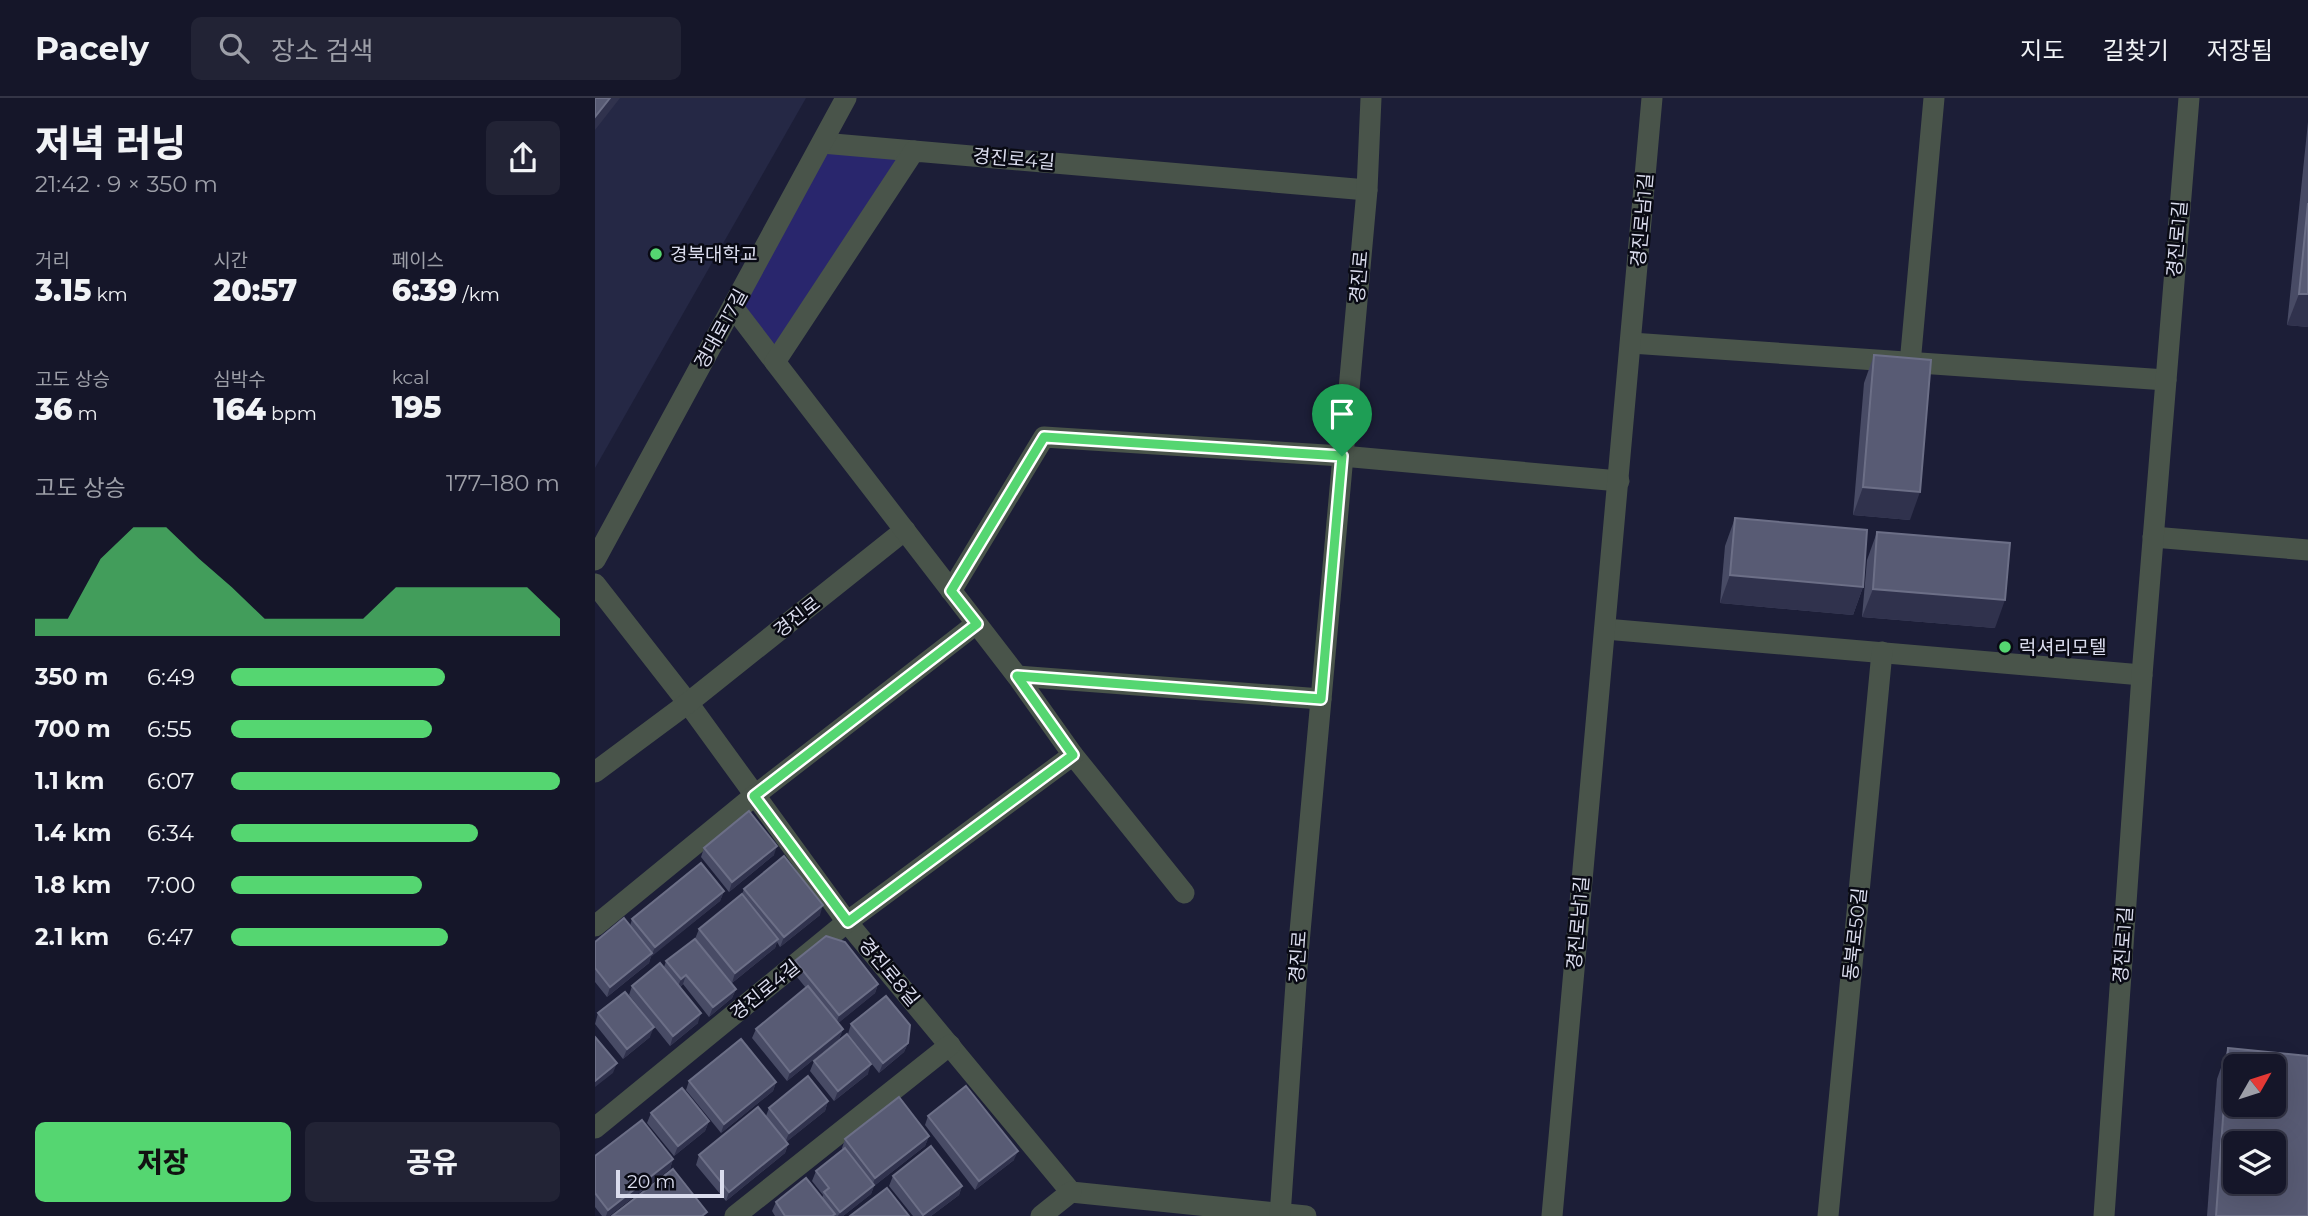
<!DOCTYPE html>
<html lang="ko">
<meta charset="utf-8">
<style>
:root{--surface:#151629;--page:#222335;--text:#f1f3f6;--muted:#9d9fa8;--line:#343546;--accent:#55d671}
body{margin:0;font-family:Montserrat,"Noto Sans KR",sans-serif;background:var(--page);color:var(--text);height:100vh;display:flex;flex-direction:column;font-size:26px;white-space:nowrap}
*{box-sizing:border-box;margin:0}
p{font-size:23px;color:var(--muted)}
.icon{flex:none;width:38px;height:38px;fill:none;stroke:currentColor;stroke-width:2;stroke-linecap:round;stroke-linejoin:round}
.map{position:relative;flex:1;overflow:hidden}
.details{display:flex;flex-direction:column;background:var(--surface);width:595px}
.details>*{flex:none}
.needle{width:46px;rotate:51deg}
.buttons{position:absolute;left:1628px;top:956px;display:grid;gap:14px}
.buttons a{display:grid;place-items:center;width:63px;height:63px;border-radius:10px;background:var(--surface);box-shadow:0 7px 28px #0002,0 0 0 2px var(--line);font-size:35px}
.scale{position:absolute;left:21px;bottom:18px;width:108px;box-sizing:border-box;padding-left:7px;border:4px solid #dadced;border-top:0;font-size:19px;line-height:24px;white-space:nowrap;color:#dadced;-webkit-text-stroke:5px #090a14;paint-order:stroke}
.pin{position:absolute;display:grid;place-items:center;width:60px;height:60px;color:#fff;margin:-72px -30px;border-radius:50% 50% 50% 0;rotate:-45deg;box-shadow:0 0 7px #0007}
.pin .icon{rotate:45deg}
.round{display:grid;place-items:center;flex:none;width:74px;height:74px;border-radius:10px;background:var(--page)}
.headline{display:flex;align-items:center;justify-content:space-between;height:119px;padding:0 35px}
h1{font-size:38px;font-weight:800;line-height:52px}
.figures{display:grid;grid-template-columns:repeat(3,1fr);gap:10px;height:119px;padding:7px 35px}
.figures div{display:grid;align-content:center}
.figures b{font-size:30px;font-weight:800}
.figures small{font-size:19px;font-weight:400}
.figures p{font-size:19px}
.chart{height:196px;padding:14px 35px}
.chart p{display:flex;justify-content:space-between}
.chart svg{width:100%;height:126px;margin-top:7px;fill:var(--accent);opacity:.7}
.button{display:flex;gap:14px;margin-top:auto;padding:14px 35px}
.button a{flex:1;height:80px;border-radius:10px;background:var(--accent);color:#111;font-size:28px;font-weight:800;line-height:80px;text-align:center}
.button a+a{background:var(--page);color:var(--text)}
ul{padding:0 35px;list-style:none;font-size:23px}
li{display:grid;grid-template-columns:112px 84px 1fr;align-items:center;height:52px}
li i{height:18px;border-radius:9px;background:var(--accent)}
header{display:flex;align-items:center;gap:42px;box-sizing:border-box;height:98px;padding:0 35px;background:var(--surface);border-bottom:2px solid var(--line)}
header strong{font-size:33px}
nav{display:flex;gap:38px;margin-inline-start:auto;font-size:24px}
.search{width:490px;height:63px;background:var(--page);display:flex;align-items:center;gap:18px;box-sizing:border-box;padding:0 24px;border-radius:10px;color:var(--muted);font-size:26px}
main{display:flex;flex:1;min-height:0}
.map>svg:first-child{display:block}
</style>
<header>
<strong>Pacely</strong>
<div class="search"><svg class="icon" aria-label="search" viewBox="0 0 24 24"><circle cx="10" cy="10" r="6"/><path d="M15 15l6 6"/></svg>장소 검색</div>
<nav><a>지도</a><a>길찾기</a><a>저장됨</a></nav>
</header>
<main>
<section class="details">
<div class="headline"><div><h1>저녁 러닝</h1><p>21:42 · 9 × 350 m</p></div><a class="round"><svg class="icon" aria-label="share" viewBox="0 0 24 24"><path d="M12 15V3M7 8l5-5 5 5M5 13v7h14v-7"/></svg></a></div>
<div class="figures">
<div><p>거리</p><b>3.15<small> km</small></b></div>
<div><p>시간</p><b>20:57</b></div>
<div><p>페이스</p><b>6:39<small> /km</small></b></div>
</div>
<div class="figures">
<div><p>고도 상승</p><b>36<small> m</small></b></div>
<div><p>심박수</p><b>164<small> bpm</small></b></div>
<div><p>kcal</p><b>195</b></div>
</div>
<div class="chart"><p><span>고도 상승</span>177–180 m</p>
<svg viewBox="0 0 160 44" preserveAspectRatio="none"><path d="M0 44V38L10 38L20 17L30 6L40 6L50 17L60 27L70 38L80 38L90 38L100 38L110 27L120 27L130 27L140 27L150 27L160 38V44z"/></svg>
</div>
<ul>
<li><b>350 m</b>6:49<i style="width:65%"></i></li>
<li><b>700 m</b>6:55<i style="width:61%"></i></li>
<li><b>1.1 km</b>6:07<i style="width:100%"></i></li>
<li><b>1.4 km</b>6:34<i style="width:75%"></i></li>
<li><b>1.8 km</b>7:00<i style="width:58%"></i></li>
<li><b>2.1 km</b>6:47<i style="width:66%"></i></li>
</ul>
<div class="button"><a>저장</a><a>공유</a></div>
</section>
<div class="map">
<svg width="1713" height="1118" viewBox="0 0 1713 1118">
<rect width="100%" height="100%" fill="#1c1e37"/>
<path fill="#252845" d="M0,0h211l-211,370z"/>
<path fill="#29266d" d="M227,45l92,8 -139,211 -42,-55z"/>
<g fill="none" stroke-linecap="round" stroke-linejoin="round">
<g stroke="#49544a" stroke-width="21">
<path d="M227,45l92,8"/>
<path d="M138,209l42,55"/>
<path d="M1036,245l535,37"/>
<path d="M1315,266l24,-266"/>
<path d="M1558,439l155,13"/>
<path d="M0,462l251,-462"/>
<path d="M0,486l93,119 159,219 224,270 235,24"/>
<path d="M356,493l93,-154 298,19 277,25"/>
<path d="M1010,531l537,46"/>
<path d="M422,578l304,23"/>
<path d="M478,657l111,138"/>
<path d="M0,674l93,-69 217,-173"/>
<path d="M0,828l159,-130 222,-172"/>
<path d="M0,1030l252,-206 226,-167 -56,-79 -242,-314 139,-211 453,39"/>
<path d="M140,1118l215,-171"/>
<path d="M446,1118l30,-24"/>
<path d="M685,1118l18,-262 69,-764 4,-92"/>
<path d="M957,1118l100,-1118"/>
<path d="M1233,1118l54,-564"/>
<path d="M1509,1118l38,-541 47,-577"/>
</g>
</g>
<g fill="#484b65">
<path d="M1713,24v205l-21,-2z"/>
<path d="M1279,257l36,165 -57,-5 11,-132z"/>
<path d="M1140,420l128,69 -10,28 -133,-12 5,-57z"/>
<path d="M1282,434l118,96 -133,-11 5,-57z"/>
<path d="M109,750l70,7 -45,37 -28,-35z"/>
<path d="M149,791l76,26 -40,32 -3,-5 -2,6 -43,35 -37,-44 4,-10 43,-35z"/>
<path d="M129,793l-4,10 -69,55 -2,7 -42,34 -12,-15v-40l35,-16 2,-7z"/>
<path d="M71,863l70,28 -4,9 -23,19 -26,-33 -3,3 18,36 -28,23 -41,-51 3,-9 32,-19z"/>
<path d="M200,863l83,23 -3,9 -37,30 5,6 -4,10 -52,42 -35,-43 4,-9 50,-41 -14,-17z"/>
<path d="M3,915l52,24 -27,22 -28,-35z"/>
<path d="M256,926l57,19 -4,9 -25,21 -31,-39z"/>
<path d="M1633,950l80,168h-101l10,-137z"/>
<path d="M219,963l54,13 -34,27 -24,-30z"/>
<path d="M94,983l87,1 -3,9 -52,42 -35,-43z"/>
<path d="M233,1003l-3,10 -39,31 2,2 -3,9 -59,48 -30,-36 3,-10 67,-39 3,-8z"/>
<path d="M56,1015l58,8 -4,10 -31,25 -27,-33z"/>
<path d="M333,1018l86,44 -39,30 -50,-65z"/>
<path d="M334,1038l-4,10 -51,40 -3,8 -28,22h-68l-3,-5 4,-9 46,-4 1,-3 -11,-14 4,-10 27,-21 -1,-2 3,-9z"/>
<path d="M0,1058l78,3 -3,10 -61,47h-7l-7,-9z"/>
<path d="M298,1078l69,10 -3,9 -28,21h-18l-24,-30z"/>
</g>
<g fill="#30324d">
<path d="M15,0h10l-25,32v-13z"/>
<path d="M1704,196h9v33l-21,-2z"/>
<path d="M1268,389l57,5 -10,28 -57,-5z"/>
<path d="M1135,477l133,12 -10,28 -133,-12z"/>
<path d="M1278,491l132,11 -10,28 -133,-11z"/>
<path d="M182,748l-3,9 -45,37 3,-10z"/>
<path d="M129,793l-4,10 -69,56 4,-10z"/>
<path d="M228,807l-3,10 -40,32 4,-10z"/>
<path d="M183,841l-3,9 -43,35 3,-10z"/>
<path d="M57,855l-3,10 -42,34 3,-10z"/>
<path d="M91,877l-3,9 -6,5 4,-10z"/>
<path d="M283,886l-3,9 -39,32 3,-10z"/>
<path d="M141,891l-4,9 -23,19 4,-10z"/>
<path d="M106,915l-3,10 -28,23 3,-10z"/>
<path d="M59,929l-4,10 -27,22 4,-10z"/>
<path d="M248,931l-4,10 -52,42 3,-9z"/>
<path d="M313,945l-4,9 -25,21 4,-10z"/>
<path d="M22,965l-4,10 -18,14v-6z"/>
<path d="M276,966l-3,10 -34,27 4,-10z"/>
<path d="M181,984l-3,9 -52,42 3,-9z"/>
<path d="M233,1003l-3,10 -40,32 4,-10z"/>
<path d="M114,1023l-4,10 -31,25 4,-10z"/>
<path d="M334,1038l-4,10 -51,40 -3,8 -28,22h-5l2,-4 32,-26 3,-8z"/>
<path d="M193,1046l-3,9 -59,48 3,-9z"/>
<path d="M423,1053l-4,9 -39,30 4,-9z"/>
<path d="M78,1061l-3,10 -61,47h-3l2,-6z"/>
<path d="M367,1088l-3,9 -28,21h-8z"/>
</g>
<g fill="#585b74" stroke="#6c6f87" stroke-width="2" fill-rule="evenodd">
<path d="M0,0h15l-15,19z"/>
<path d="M1713,105v91h-9z"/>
<path d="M1279,257l57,5 -11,132 -57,-5z"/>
<path d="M1140,420l132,12 -4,57 -133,-12z"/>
<path d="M1282,434l133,11 -5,57 -132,-11z"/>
<path d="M154,713l28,35 -45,36 -28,-34z"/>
<path d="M189,758l39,49 -39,32 -40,-48z"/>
<path d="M106,765l23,28 -69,56 -23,-28z"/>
<path d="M147,796l36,45 -43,34 -36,-44z"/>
<path d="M29,820l28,35 -42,34 -15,-19v-26z"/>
<path d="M231,838l19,6 33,42 -39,31 -44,-54z"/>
<path d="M100,841l41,50 -23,18 -27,-32 -5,4 -15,-18z"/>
<path d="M65,865l41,50 -28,23 -41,-50z"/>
<path d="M213,888l35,43 -53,43 -34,-43z"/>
<path d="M30,894l29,35 -27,22 -29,-36z"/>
<path d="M291,898l24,29 -2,18 -25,20 -32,-39z"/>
<path d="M252,936l24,30 -33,27 -24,-30z"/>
<path d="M0,939l22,26 -22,18z"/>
<path d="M146,941l35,43 -52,42 -35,-43z"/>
<path d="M1633,950l80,8v160h-92zM1640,968h38v38h-38zM1640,1045h38v38h-38z"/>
<path d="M213,978l20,25 -39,32 -20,-25z"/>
<path d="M371,988l52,65 -39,30 -51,-65z"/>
<path d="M87,990l27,33 -31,25 -27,-33z"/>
<path d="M304,999l30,39 -54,42 -30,-39z"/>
<path d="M163,1009l30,37 -59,48 -30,-37z"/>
<path d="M47,1022l31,39 -65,51 -13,-17v-37z"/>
<path d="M336,1048l31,40 -39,29 -30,-39z"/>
<path d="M250,1050l29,37 -34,27 -16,-20 5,-4 -13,-17z"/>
<path d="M78,1071l34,43 -5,4h-90z"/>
<path d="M211,1080l29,36 -3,2h-47l-9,-14z"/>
<path d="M292,1090l22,28h-59z"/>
</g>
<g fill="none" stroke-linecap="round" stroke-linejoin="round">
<g stroke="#fff" stroke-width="14">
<path id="route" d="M449,339l298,19 -21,243 -304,-23 56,79 -225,167 -94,-126 223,-172 -26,-33z"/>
</g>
<use href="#route" stroke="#55d671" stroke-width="9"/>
</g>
<g fill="#55d671" stroke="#090a14" stroke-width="2.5">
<circle cx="61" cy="156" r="7"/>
<circle cx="1410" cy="549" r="7"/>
</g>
<g text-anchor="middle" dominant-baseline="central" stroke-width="5" stroke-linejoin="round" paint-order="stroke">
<g font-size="19" fill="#dadced" stroke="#090a14">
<text transform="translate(419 61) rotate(5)">경진로4길</text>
<text transform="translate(1047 122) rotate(-85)">경진로남1길</text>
<text transform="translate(1582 141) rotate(-85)">경진로1길</text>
<text transform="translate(764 179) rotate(-85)">경진로</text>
<text transform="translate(126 231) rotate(-61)">경대로17길</text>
<text transform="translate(202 519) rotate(-38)">경진로</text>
<text transform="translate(983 825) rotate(-85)">경진로남1길</text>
<text transform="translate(1260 836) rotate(-84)">동북로50길</text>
<text transform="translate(1528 847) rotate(-86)">경진로1길</text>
<text transform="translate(703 859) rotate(-86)">경진로</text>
<text transform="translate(294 874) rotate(50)">경진로8길</text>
<text transform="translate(170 892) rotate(-39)">경진로4길</text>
</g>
<g font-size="19" fill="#dadced" stroke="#090a14" text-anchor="start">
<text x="75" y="156">경북대학교</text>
<text x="1424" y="549">럭셔리모텔</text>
</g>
</g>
</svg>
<div class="buttons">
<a><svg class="needle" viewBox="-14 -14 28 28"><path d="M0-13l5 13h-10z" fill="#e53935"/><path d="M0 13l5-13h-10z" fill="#9d9fa8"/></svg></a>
<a><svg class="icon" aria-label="layers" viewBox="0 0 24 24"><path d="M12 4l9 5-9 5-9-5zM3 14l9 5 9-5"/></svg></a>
</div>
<div class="scale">20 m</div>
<div class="pin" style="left:747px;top:358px;background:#1e9e55"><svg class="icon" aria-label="arrive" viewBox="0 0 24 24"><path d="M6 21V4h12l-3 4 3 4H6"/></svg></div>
</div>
</main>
